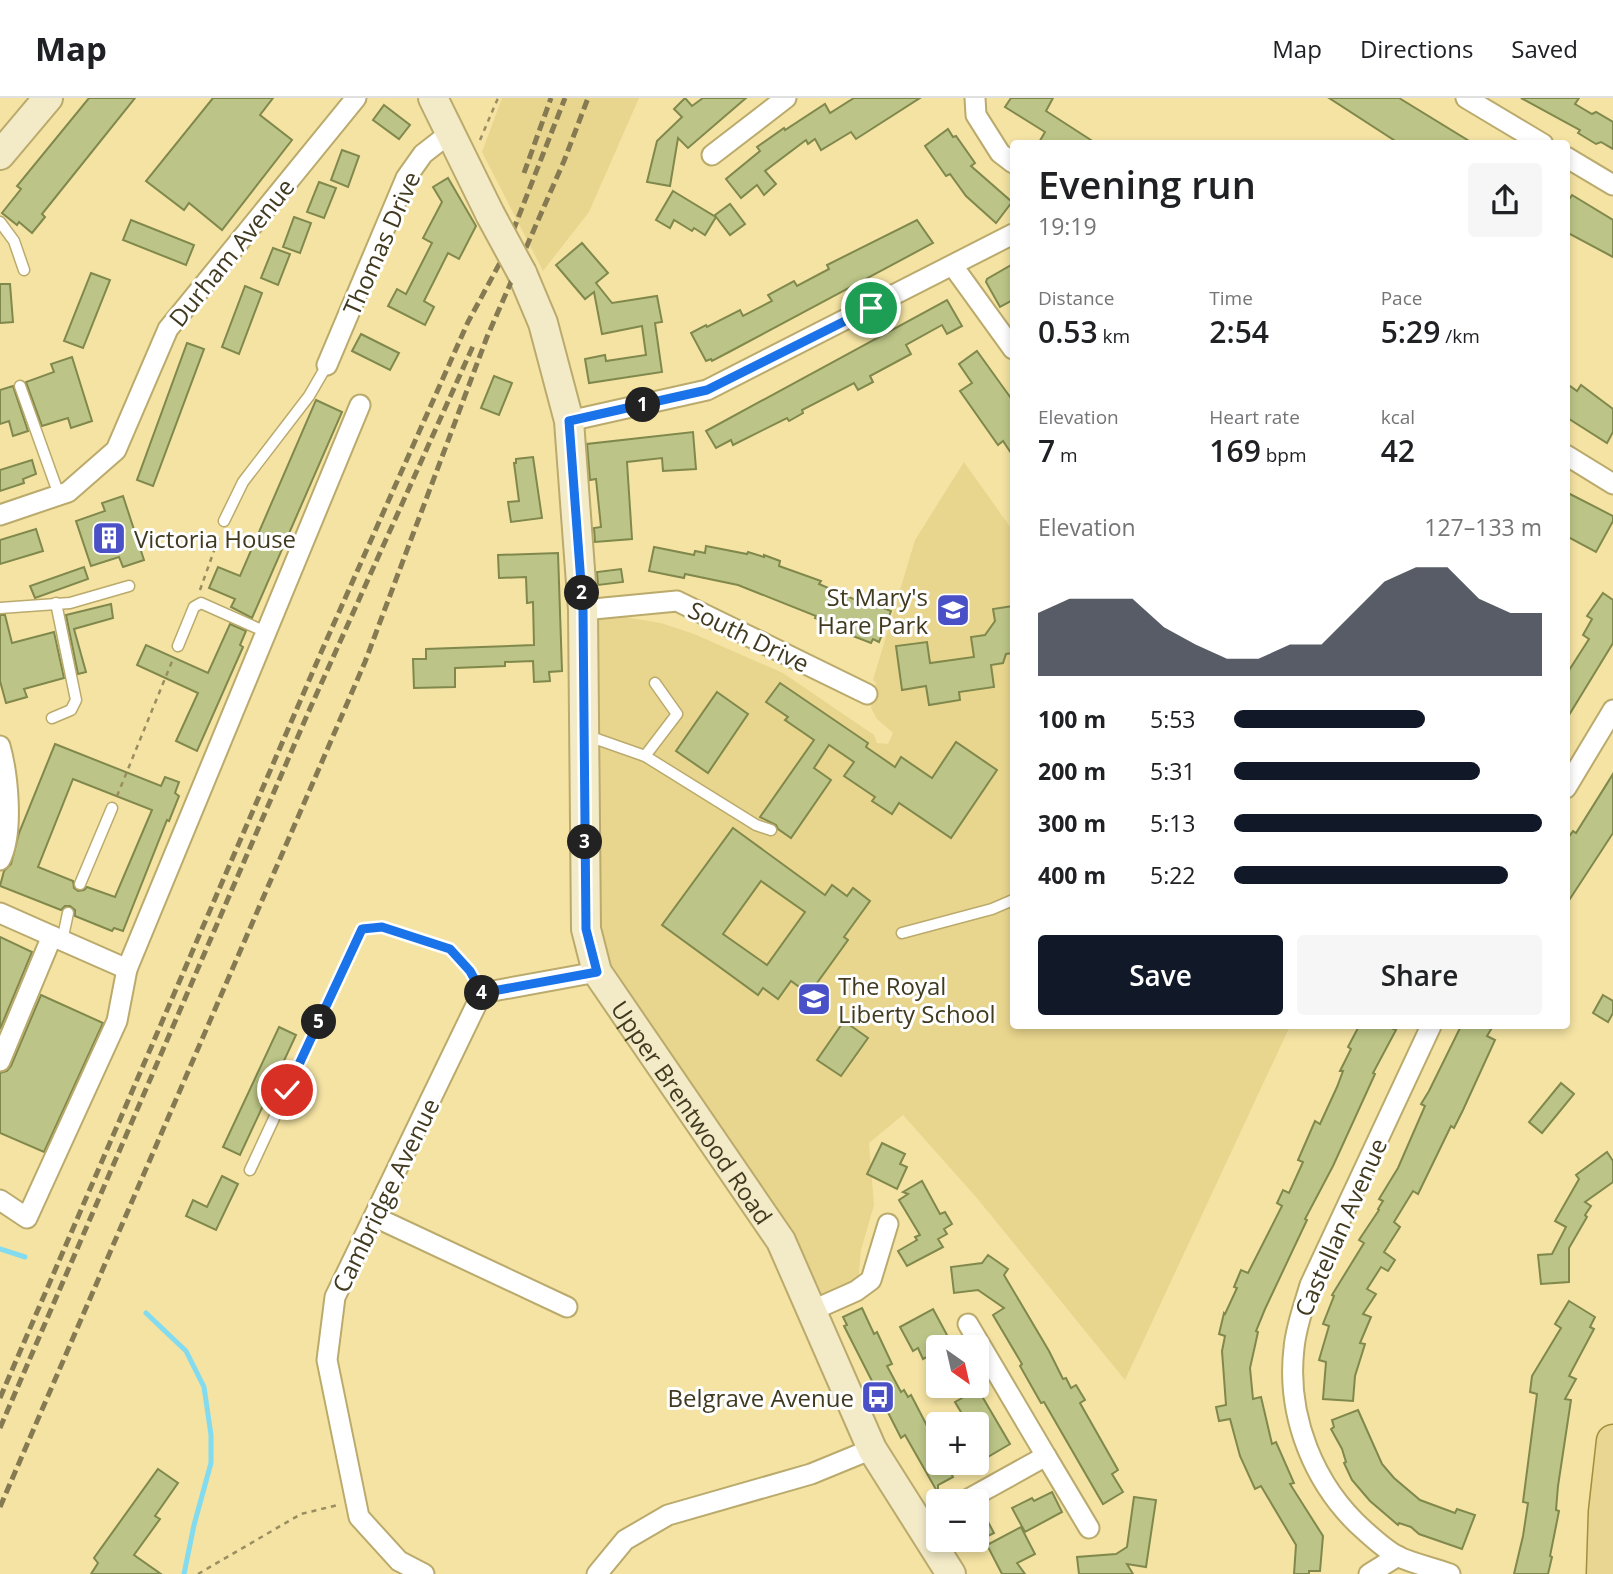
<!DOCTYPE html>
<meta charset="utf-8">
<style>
:root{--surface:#fff;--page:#f6f6f6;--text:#202124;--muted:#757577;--line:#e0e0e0;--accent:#111827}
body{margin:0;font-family:"Open Sans",sans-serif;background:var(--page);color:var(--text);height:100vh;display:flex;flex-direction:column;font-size:26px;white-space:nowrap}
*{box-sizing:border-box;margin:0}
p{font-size:23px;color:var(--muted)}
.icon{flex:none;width:38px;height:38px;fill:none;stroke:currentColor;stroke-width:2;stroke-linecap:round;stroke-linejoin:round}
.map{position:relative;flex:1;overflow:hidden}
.drawer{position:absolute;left:1010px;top:42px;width:560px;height:889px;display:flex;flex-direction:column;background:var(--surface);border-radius:7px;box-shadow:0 4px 10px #0003}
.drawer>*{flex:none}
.needle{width:46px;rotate:146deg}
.controls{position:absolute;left:926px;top:1237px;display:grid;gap:14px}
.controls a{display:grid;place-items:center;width:63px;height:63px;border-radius:7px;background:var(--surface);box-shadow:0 4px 10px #0003;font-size:35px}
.pin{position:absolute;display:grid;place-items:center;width:60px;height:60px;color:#fff;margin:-30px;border:4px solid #fff;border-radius:50%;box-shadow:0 2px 7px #0007}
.km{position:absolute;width:35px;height:35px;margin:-18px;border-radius:50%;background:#222;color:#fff;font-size:19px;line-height:35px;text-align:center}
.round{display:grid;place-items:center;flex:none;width:74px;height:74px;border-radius:7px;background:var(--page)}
.headline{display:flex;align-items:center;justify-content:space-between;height:119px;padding:0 28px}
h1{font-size:38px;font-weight:600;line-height:52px}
.stats{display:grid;grid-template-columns:repeat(3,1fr);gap:10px;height:119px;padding:7px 28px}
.stats div{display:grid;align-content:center}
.stats b{font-size:30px;font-weight:600}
.stats small{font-size:19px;font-weight:400}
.stats p{font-size:19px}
.chart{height:196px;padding:14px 28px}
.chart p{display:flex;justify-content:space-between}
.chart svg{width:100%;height:126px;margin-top:7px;fill:var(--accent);opacity:.7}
.button{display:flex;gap:14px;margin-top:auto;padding:14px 28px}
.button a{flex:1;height:80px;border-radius:7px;background:var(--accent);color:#fff;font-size:28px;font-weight:600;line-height:80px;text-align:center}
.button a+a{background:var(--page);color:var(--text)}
ul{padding:0 28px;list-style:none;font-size:23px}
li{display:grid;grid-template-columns:112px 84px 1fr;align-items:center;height:52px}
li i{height:18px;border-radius:9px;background:var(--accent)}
header{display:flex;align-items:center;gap:42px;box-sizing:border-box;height:98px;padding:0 35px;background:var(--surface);border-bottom:2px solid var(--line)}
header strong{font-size:33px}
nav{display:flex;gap:38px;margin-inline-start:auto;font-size:24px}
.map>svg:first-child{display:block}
</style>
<header>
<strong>Map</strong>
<nav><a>Map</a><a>Directions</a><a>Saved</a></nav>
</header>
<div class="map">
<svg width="1613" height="1476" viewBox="0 0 1613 1476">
<rect width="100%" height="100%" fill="#f4e3a3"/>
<g fill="#e9d68e">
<path d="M502,0h137l-50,114 -46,59 -61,-119z"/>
<path d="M964,364l49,69v495h277l-165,354 -149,-183 -73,-82 -34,28 5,62 -13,45 -3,34 -47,27 -214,-339 -14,-362 78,13 33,11 89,39 91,62 3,8 11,1 5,-11 -16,-14 -6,-11 5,-25 -3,-3 42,-140z"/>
</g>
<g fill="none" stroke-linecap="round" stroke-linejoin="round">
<g stroke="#83dbf0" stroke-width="5">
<path d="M0,1151l25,8"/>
<path d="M146,1215l40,38 18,36 7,48v28l-17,62 -10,49"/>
</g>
</g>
<g fill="#bcc587" stroke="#80884c" stroke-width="2" fill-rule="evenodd">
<path d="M89,0h46l-93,116 3,3 -13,16 -13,-11 -2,3 -15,-12 19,-24 -4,-3z"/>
<path d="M213,0h60l-13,17 32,25 -70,90 -33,-27 -5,7 -38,-29z"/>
<path d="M685,0l7,8 11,-8h43l-58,50 -10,-10 -8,48 -23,-4 10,-41 25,-24 -8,-8z"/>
<path d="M854,0h66l-64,41 -5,-7 -30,18 -6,-11 -7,5 -2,-4 -41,31 11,13 -12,11 -7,-10 -16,13 -15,-19 34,-28 -3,-4 27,-19 1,2 40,-26 5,9z"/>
<path d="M1011,0h42l-7,13 51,33h-59l7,-12 -40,-25z"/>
<path d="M1329,0h70l75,46h-74z"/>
<path d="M1521,0h58l-4,6 17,10 4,-2 17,10v27l-12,-7 -5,2 -18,-11 2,-3z"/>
<path d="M384,7l26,20 -11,14 -26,-19z"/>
<path d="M948,31l5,8 3,-1 19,27 -4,3 41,36 -16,21 -30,-27 -16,-22 -4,2 -21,-30z"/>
<path d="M342,52l17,6 -11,31 -17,-7z"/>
<path d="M448,80l28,48 -17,33 -11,-6 -24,48 10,6 -9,18 -37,-19 9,-17 9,5 26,-51 -9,-5 19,-36 -9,-15z"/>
<path d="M319,84l17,6 -12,30 -17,-6z"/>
<path d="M673,93l43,26 -1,-2 15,-11 15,20 -15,11 -14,-18 -11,18 -11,-7 -2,3 -18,-11 -4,8 -14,-8z"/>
<path d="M1572,97l41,25v37l-47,-25v-28z"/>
<path d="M294,119l17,6 -11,30 -17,-6z"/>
<path d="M131,122l63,25 -8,20 -63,-25z"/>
<path d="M917,122l16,23 -204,109 -17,9 -1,-2 -5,2 -15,-28 15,-8 1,2 33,-17 3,6 29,-15 -4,-6 26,-14 3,5 32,-17 -2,-4z"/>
<path d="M582,145l26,30 -12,10 16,20 45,-7 5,26 -7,1 7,49 -73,11 -4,-24 20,-4 1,6 40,-6 -4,-29 -40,8 -8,-42 -9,7 -29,-34z"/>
<path d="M273,150l17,6 -12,31 -17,-7z"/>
<path d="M1013,166v36l-13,7 -14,-25 1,-3z"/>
<path d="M91,175l19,7 -27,68 -19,-7z"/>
<path d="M0,186h10l3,38 -13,1z"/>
<path d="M245,188l17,7 -23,61 -17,-7z"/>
<path d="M947,202l15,26 -15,8 -5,-9 -36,20 5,9 -41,22 3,6 -15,8 -4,-7 -52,27 1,3 -14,8 -2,-3 -54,27 -2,-5 -15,8 -10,-17z"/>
<path d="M361,236l38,19 -9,17 -38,-19z"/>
<path d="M187,245l17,6 -51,137 -16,-6z"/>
<path d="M977,253l36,50v55l-10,-15 -5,4 -38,-54 12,-8 -13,-19z"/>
<path d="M72,259l20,64 -21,7 -3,-10 -26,8 -16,-44 28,-10 -3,-8z"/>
<path d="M494,278l18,7 -13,32 -18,-7z"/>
<path d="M1566,285l11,8 4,-6 32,24v23l-6,11 -41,-26z"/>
<path d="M13,288l15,45 -15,5 -4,-15 -9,3v-34z"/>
<path d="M316,302l26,12 -90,206 -21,-11 4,-8 -26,-11 9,-21 22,9z"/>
<path d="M693,334l3,37 -33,2 -1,-13 -35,4 5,77 -37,3 -1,-14 7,-1 -5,-48 -6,1 -3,-36z"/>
<path d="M533,359l9,61 -31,4 -3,-20 11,-1 -5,-38h2v-4z"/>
<path d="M32,362l4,14 -13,5 1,4 -24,8v-21z"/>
<path d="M1566,394l47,24v5l-17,31 -30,-16z"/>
<path d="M123,398l21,64 -21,7 -4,-10 -28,9 -15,-45 29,-10 -3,-8z"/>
<path d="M36,431l7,22 -43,13v-24z"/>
<path d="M706,448l41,8 1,-2 16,5v-2l16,6 -1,5 42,15 -2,3 46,20 1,-3 25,10 -12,31 -6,-3 -2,4 -18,-7v-2l-38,-16 1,-2 -78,-31 -53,-11 -1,4 -35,-7 5,-24 40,8 1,-4 10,2z"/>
<path d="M558,455l4,118 -13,1 1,9 -16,1 -1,-21 -28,1v4l-50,2v19l-41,1 -1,-29h13v-10l108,-4 -1,-43 -6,1 -1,-26 -27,1 -1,-23z"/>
<path d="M84,469l4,12 -53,19 -5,-12z"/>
<path d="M621,471l2,13 -25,3 -1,-13z"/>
<path d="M1603,495l10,7v43l-47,77v-45l23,-36 -6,-4 9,-16 -5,-3z"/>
<path d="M111,506l2,14 -39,11 12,43 -8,2 -12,-59z"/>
<path d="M1013,508v47l-7,1 -3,9 -12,2 3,22 -35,5 1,8 -31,5 -3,-19 -24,4 -6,-44 31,-4 3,21 44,-6 -3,-20 14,-2 10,-14 -2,-12z"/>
<path d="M0,517h5l7,28 42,-11 10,46 -40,11 3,8 -21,6 -6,-22z"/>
<path d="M230,526l16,7 -6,14 3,2 -46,104 -21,-10 22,-48 -61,-28 9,-20 62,28z"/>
<path d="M780,585l88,60 -2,4 29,20 6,-10 31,21 24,-36 41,28 -46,68 -52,-35 -7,11 -20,-13 3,-4 -31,-21 10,-14 -25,-17 -15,23 17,12 -40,58 -13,-9 -2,-4 -16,-8 54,-77 -29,-20 3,-3 -22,-15z"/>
<path d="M717,594l31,22 -40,59 -32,-22z"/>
<path d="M55,646l106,42 4,-9 14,5 -4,11 4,3 -10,25 -2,-1 -44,111 -9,-3 -2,3 -37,-15v-6l-5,-4h-5l-4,4 -61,-24 4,-15 7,-7 8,-31zM73,681l79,31 -37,87 -28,-10 -3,3 -6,1 -4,-3 -1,-7 -35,-14z"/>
<path d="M1613,676v59l-47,72v-64l7,-10 3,2z"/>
<path d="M733,730l92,67 7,-10 15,11 6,-8 17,13 -26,36 4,3 -39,54 -18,-13 -13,18 -15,-11 -5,7 -96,-70zM761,783l44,31 -38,53 -44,-31z"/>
<path d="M0,839l32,15 -32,77z"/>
<path d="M41,897l62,28 -59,129 -44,-19v-60l7,-2 4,-5z"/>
<path d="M1603,897l10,6v12l-5,9 -15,-9z"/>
<path d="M844,923l24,17 -27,38 -24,-16z"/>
<path d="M1359,928h28l9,4 -23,43 2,1 -42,92 -28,53 2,1 -42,89 -9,22 2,1 -8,36 3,31 8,-2 11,47 4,-2 18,41 -4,1 33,52 -3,35h-11v3h-15l2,-29 -35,-59 -6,3 -15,-33 -10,-37 -11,2 -3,-14 10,-2 -4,-54 3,-15 -6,-2 5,-21 1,1 12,-26 -3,-1 7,-17 7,3 34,-67 -5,-3 6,-13 6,3 14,-31 -5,-2 17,-39 5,3 17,-37 6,-16h-3l11,-22 -3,-2z"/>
<path d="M1461,928h32l-6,10 8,4 -32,70 -9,18 -3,-2 -33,68 -5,-3 -19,31 6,5 -16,25 11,8 -7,11 -7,-4 -14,22 9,5 -13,20 8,3 -11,26 5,1 -10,32 -2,25 -30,-2 3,-37 -7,-2 10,-34 -6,-2 11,-28 -2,-1 32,-52 -5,-3 20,-30 -1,-1 5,-8 -4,-2 19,-31 27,-62 -4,-2 8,-13z"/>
<path d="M279,929l17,8 -56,120 -17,-8z"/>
<path d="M1561,985l13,11 -32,39 -13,-11z"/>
<path d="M882,1045l23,11 -5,10 7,3 -10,22 -30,-15z"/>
<path d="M1607,1054l6,9v21l-28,20 6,4 -6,9 2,2 -18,31v34l-28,2 -3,-29 14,-1 14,-27 -11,-6 24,-42 -3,-4z"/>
<path d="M222,1078l16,8 -22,46 -30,-14 7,-16 14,7z"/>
<path d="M922,1083l18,33 5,-2 7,12 -8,5 3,5 -9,5 5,8 -36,19 -9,-15 19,-11 -2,-3 5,-2 -21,-35 9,-6 -5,-2z"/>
<path d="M988,1157l20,14 -4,6 45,76 14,28 3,-1 5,10 5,-3 9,15 -5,3 38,67 -6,4 11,18 -20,12 -59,-102 -3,1 -21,-37 2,-2 -29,-49 11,-7 -26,-18 -24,3 -3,-26 31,-4z"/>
<path d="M1569,1203l26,16 -5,10 4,2 -25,47 7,3 -11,20 6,1 -13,86 -2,24 3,1 -9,45 2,1 -4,17h-34l9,-38 5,-33 -5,-1 14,-108 -7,-2 2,-16 29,-48 -6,-4z"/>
<path d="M862,1210l12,26 3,-2 15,32 -5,2 14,26 3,-2 4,7 3,-2 27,52v16h8l7,14 -15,8v8l-33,-58 -4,3 -57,-112 3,-1 -4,-8z"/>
<path d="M933,1211l21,39h-16v3l-15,8 -5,-11 -5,3 -13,-24z"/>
<path d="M955,1288h21l34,58 -24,14 -6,-12 7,-4 -10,-18h-9l-13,-22 7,-4z"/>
<path d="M1358,1312l24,54 12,14 26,22 35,13 2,-4 18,6 -13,34 -43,-15 -8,-7 -12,-4 -1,2 -28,-24 -18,-21 -8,-17 2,-1 -4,-13 -11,-20 3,-2 -2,-7z"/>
<path d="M158,1371l20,14 -23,33 5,3 -26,36 27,19h-70l7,-11 -4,-5z"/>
<path d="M1052,1394l10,20 -37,20 -13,-24 20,-10 2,3z"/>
<path d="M1134,1399l22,3 -10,67 -19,-3 6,10h-54l-2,-17 39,-3 11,-7z"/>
<path d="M980,1409l14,26 -18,9v-33z"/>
<path d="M1021,1429l14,27 -18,9 8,11h-23l-15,-29z"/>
</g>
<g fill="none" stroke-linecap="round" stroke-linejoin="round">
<g stroke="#baaa6c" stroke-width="13">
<g id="lane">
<path d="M0,124l14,19 10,29"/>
<path d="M20,288l39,109"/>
<path d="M224,423l19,-39 66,-86 18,-31"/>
<path d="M0,510l70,-5 59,-17"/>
<path d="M178,548l16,-39 7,-4 65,29"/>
<path d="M52,620l19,-8 5,-10 -20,-97"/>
<path d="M588,638l57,20 32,-42 -22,-31"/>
<path d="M645,658l111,69 15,5"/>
<path d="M80,786l32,-76"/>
<path d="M902,835l90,-24 21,-9"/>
<path d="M62,843l6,-28"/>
<path d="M250,1072l112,-241 20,-2 68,22 20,22 12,22"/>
</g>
</g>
<g stroke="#baaa6c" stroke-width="23">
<g id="street">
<path d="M975,0l1,17 24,38 13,10"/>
<path d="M1466,0l77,46"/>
<path d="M712,57l74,-57"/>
<path d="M1566,59l47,28"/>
<path d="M953,168l60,83"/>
<path d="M327,267l79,-187 17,-24 27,-21"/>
<path d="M569,323l138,-31 306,-156"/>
<path d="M1566,357l47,29"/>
<path d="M0,417l68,-23 48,-42 52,-121 188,-231"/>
<path d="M583,512l94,-9 190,93"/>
<path d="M0,648c8,29 14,87 0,114"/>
<path d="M1566,690l47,-78"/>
<path d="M0,815l52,23 -52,125"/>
<path d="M52,838l75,33 233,-564"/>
<path d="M1431,928l-121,259c-6,21 -14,41 -16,63 -8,68 20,138 71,183 10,9 22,20 34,26 16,7 35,11 51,17"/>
<path d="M0,1102l27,18 90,-197 10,-52"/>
<path d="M375,1119l192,90"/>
<path d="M811,1213l45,-20 15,-11 17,-56"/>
<path d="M1046,1358l43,72"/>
<path d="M963,1404l83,-46 -78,-132"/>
<path d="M424,1476l-25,-13 -40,-44 -32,-157 8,-63 147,-304 115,-21"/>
<path d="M597,1476l28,-34 43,-25 143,-41 61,-25"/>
<path d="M1369,1476l29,-18"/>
</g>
</g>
<g stroke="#baaa6c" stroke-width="32">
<g id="secondary">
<path d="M433,0l57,116"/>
<path d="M0,57l48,-57"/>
<path id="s1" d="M522,175l21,50 26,98 14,189 3,319 11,43 184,269 91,208 79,125"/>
</g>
</g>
<g stroke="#a38e3b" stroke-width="35">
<path id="primary" d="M1603,1476l2,-62 8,-71"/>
</g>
<g stroke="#9a8e61" stroke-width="2.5" stroke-dasharray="5 5" stroke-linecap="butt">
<path d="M480,42l18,-42"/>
<path d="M200,492l20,-56"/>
<path d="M117,698l56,-137"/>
<path d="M198,1476l103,-60 37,-9"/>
</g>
<use href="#lane" stroke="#fff" stroke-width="10"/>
<use href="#street" stroke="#fff" stroke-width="19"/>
<use href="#secondary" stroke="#f3ebc8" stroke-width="28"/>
<use href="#primary" stroke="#e8d692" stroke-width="32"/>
<g stroke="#857a52" stroke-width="5" stroke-dasharray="10 5" stroke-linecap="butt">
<path d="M524,75l27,-75"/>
<path d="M0,1300l323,-750 145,-326 34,-63 63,-161"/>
<path d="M0,1330l308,-715 165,-367"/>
<path d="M0,1409l365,-845 122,-325 77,-176 24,-63"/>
</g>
<g stroke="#baaa6c" stroke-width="32" stroke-linecap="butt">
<path id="secondary-bridge" d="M490,116l32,59"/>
</g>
<use href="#secondary-bridge" stroke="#f3ebc8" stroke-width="28"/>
</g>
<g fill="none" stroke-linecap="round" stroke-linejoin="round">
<g stroke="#fff" stroke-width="14">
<path id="route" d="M287,992l75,-161 20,-2 68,22 20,22 12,22 115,-21 -11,-43 -3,-319 -14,-189 138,-31 164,-82"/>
</g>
<use href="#route" stroke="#1a73e8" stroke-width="9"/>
</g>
<defs>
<g id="building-square" transform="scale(1.75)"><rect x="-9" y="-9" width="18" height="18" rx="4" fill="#4a51c7" stroke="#fff"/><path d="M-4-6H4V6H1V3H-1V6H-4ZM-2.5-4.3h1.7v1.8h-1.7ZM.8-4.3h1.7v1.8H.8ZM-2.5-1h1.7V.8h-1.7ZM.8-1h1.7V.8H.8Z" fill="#fff"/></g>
<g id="school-square" transform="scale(1.75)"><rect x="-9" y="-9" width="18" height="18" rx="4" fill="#4a51c7" stroke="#fff"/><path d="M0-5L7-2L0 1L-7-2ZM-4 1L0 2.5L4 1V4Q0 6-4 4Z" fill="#fff"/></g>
<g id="bus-square" transform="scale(1.75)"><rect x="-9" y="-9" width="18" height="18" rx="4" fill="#4a51c7" stroke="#fff"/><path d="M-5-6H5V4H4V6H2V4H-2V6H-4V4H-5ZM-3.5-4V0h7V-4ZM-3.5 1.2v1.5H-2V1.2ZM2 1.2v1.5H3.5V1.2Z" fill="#fff"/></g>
</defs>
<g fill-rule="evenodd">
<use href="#building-square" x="109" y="440"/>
<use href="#school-square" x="953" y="512"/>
<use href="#school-square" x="814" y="901"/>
<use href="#bus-square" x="878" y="1299"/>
</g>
<g text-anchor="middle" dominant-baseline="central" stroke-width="6" stroke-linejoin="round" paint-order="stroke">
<g font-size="24" fill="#413a20" stroke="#fff">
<text transform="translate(381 145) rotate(-66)">Thomas Drive</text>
<text transform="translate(231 154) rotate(-51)">Durham Avenue</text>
<text transform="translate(749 538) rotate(26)">South Drive</text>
<text stroke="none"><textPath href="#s1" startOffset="878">Upper Brentwood Road</textPath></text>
<text transform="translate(385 1097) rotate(-64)">Cambridge Avenue</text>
<text transform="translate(1340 1129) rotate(-66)">Castellan Avenue</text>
</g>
<g font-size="24" fill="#413a20" stroke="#fff" text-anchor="start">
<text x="134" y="440">Victoria House</text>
<text x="928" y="498" text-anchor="end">St Mary's<tspan x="928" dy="28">Hare Park</tspan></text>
<text x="838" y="887">The Royal<tspan x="838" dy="28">Liberty School</tspan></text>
<text x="854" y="1299" text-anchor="end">Belgrave Avenue</text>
</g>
</g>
</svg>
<div class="controls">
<a><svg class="needle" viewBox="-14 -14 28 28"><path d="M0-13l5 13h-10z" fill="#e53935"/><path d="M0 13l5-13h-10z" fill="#757577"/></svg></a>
<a>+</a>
<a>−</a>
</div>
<div class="pin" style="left:871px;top:210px;background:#1e9e55"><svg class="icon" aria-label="arrive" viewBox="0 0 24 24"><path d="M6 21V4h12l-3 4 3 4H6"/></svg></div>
<div class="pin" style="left:287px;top:992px;background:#d93025"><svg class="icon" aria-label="check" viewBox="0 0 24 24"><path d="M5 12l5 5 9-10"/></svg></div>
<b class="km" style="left:643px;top:307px">1</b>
<b class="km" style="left:582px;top:495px">2</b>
<b class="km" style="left:585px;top:744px">3</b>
<b class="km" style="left:482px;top:895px">4</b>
<b class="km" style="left:319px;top:924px">5</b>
<section class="drawer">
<div class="headline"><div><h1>Evening run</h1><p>19:19</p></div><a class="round"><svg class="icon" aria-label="share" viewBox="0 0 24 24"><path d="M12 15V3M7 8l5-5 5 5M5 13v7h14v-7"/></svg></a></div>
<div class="stats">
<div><p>Distance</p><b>0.53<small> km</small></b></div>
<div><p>Time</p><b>2:54</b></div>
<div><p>Pace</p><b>5:29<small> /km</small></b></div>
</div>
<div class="stats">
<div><p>Elevation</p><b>7<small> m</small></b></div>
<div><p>Heart rate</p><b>169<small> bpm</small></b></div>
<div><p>kcal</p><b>42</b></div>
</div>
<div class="chart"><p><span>Elevation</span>127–133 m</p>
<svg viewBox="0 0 160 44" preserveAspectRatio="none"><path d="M0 44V22L10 17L20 17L30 17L40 27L50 33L60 38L70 38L80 33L90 33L100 22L110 11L120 6L130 6L140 17L150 22L160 22V44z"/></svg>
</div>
<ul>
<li><b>100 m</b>5:53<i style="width:62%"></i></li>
<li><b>200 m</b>5:31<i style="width:80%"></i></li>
<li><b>300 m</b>5:13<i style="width:100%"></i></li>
<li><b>400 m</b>5:22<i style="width:89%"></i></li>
</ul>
<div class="button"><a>Save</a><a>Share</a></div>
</section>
</div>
